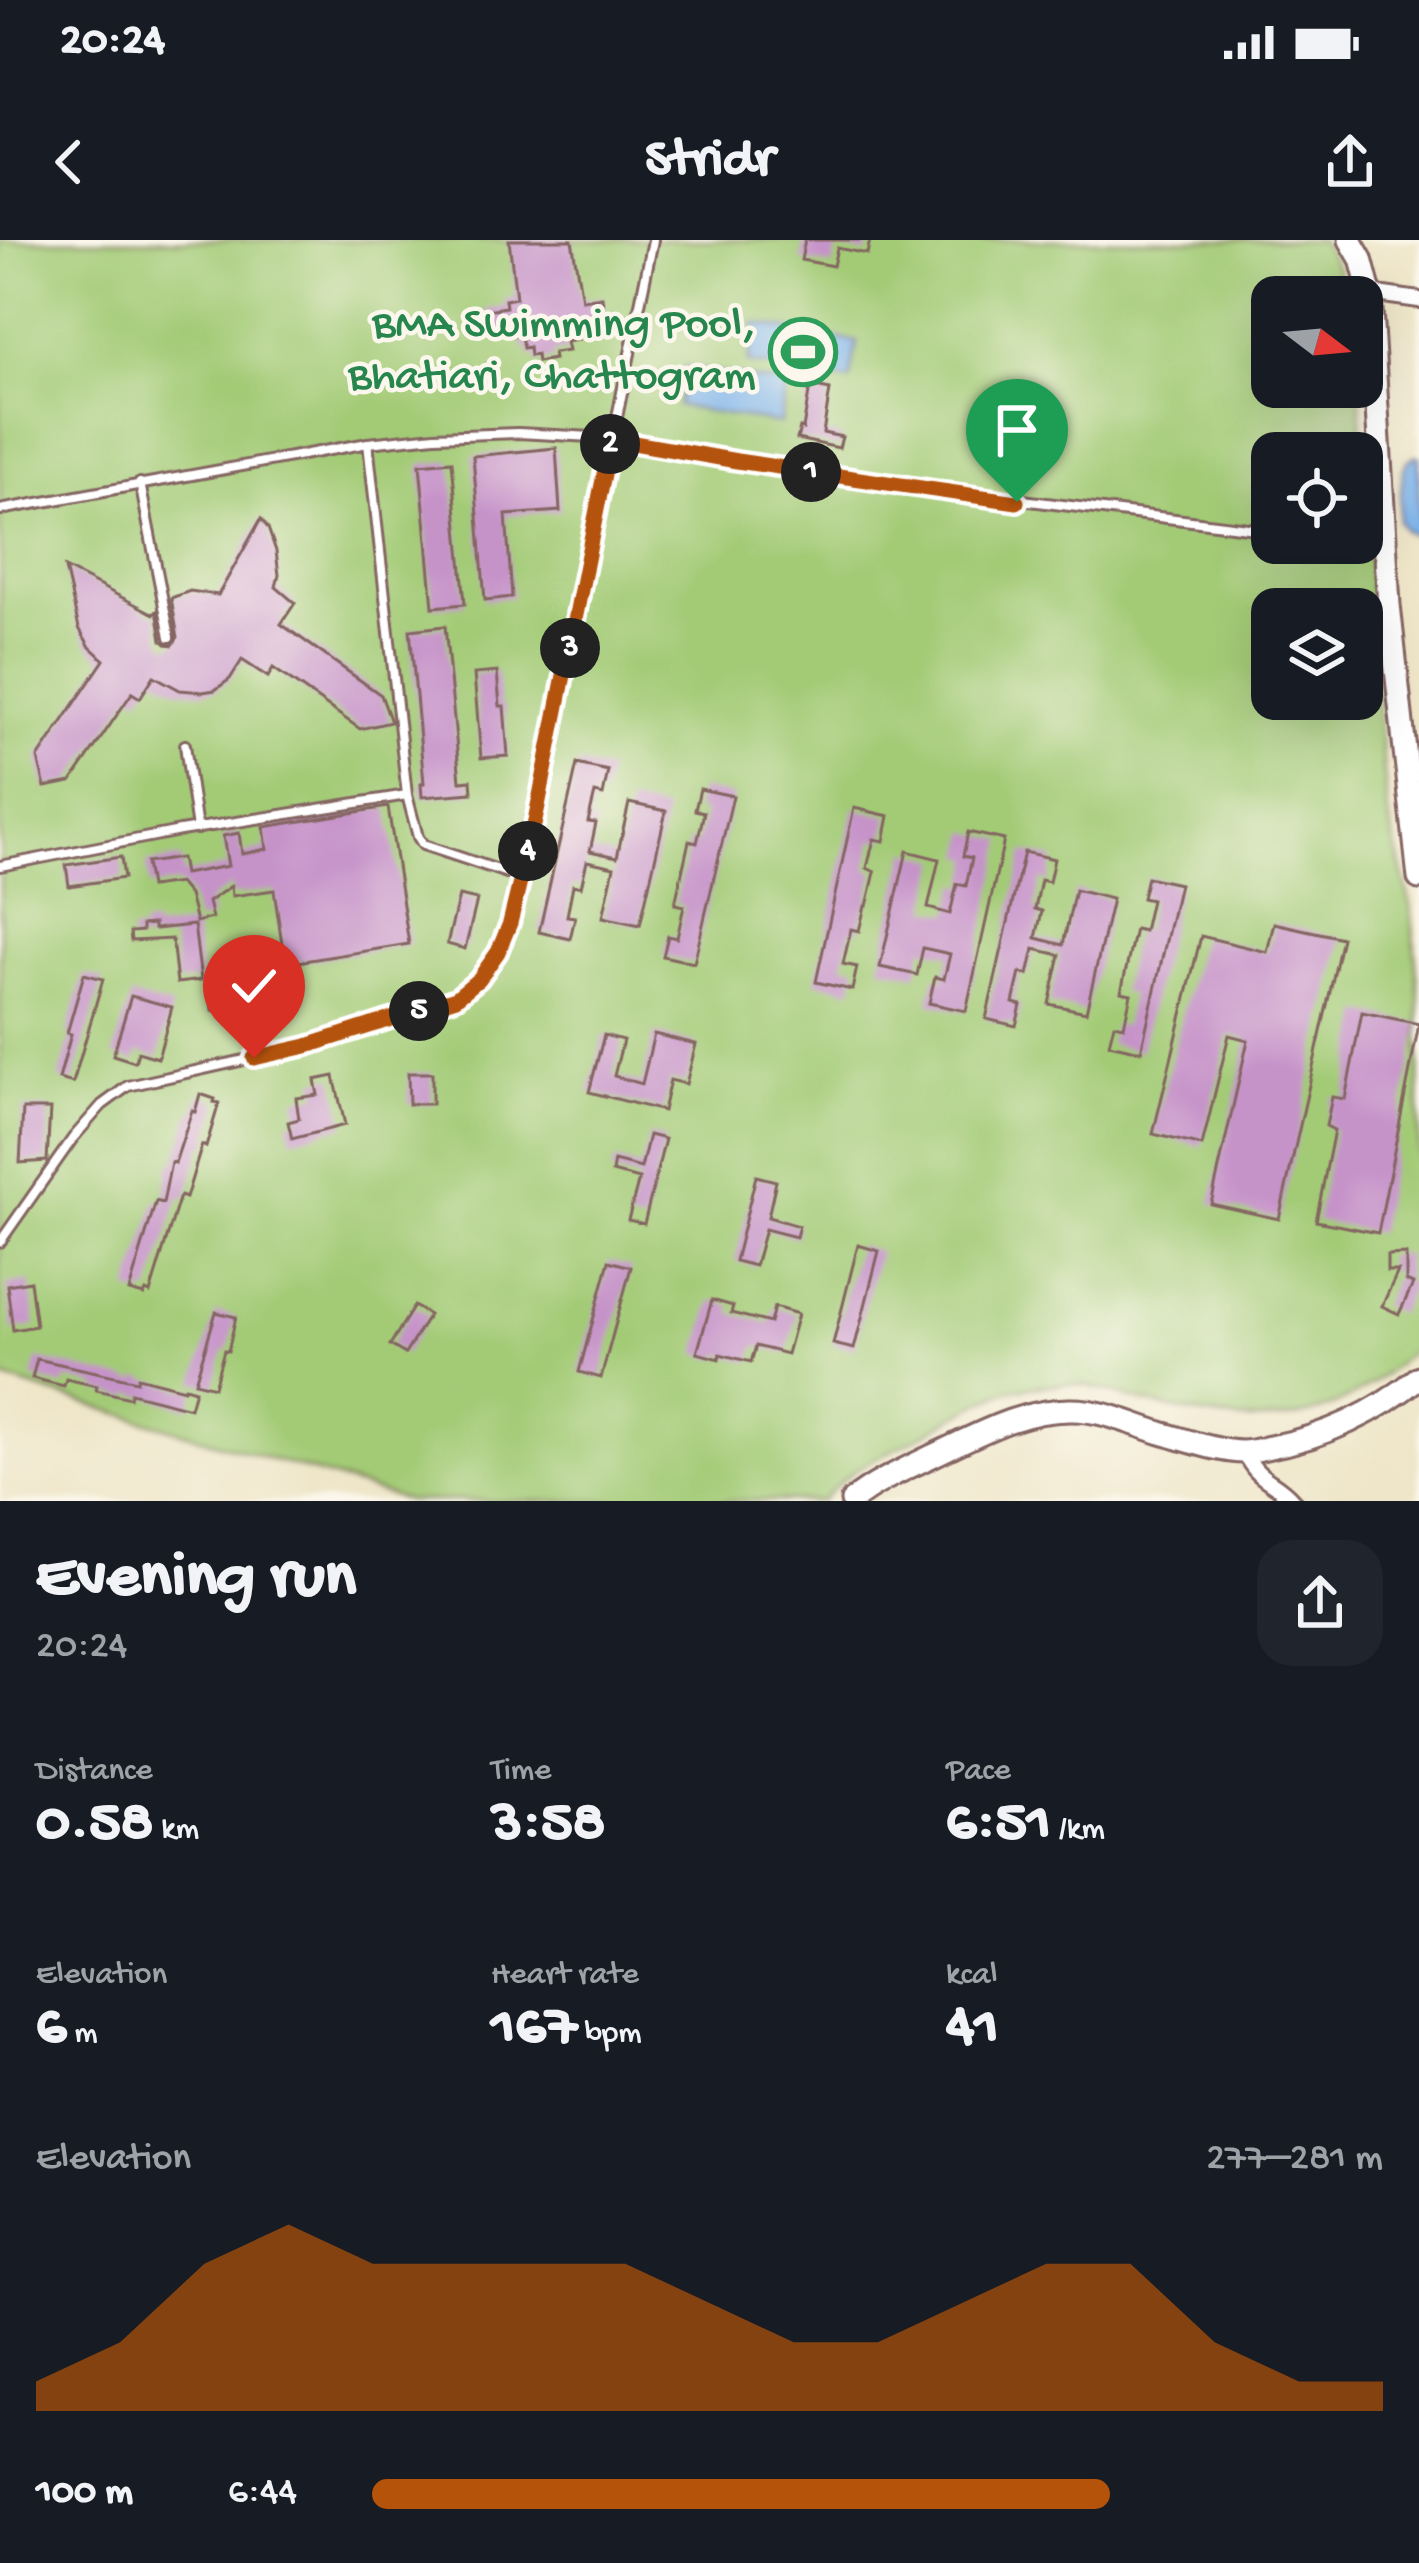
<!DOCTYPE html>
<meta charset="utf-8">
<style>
:root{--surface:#171b24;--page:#20242c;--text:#f1f3f6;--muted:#9ea1a6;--accent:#b45309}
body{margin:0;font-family:"Gochi Hand",sans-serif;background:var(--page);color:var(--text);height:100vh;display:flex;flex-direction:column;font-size:45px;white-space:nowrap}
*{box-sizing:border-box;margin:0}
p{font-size:39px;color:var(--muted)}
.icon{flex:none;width:66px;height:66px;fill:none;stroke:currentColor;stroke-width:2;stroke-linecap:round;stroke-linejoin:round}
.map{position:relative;height:1261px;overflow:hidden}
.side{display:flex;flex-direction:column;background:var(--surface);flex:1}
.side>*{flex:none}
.needle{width:78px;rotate:106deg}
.fabs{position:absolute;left:1251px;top:36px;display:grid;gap:24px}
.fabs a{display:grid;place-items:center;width:132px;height:132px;border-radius:24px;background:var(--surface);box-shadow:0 12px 48px #0002;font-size:60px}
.pin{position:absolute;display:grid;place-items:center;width:102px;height:102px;color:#fff;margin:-123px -51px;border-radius:50% 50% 50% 0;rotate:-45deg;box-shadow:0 0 12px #0007}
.pin .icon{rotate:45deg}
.km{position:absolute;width:60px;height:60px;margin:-30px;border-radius:50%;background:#222;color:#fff;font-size:33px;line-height:60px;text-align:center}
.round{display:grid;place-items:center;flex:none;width:126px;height:126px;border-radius:36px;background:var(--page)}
.overview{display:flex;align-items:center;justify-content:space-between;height:204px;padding:0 36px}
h1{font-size:66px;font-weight:800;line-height:90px}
.stats{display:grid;grid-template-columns:repeat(3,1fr);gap:18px;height:204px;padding:12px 36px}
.stats div{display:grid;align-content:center}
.stats b{font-size:60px;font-weight:800}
.stats small{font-size:33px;font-weight:400}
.stats p{font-size:33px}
.chart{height:336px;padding:24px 36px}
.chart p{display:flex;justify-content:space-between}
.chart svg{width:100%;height:216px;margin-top:12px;fill:var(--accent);opacity:.7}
ul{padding:0 36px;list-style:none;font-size:39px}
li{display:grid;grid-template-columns:192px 144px 1fr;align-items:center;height:90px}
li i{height:30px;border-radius:15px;background:var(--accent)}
.status{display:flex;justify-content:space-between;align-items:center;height:84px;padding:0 60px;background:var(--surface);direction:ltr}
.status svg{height:33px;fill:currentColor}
header{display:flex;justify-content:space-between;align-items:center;height:156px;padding:0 36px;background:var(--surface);font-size:54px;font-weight:800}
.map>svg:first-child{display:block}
</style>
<div class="status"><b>20:24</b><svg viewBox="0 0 49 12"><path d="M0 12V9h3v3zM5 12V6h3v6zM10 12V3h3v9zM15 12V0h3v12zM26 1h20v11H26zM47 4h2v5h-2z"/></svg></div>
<header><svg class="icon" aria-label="back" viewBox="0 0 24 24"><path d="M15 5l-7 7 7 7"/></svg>Stridr<svg class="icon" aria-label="share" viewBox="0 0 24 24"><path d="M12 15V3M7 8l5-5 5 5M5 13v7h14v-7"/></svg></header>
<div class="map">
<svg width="1419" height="1261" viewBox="0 0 1419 1261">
<rect width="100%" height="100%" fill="#fbf7ec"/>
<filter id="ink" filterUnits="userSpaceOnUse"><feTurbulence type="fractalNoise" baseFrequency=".00833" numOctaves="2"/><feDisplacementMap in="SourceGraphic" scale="24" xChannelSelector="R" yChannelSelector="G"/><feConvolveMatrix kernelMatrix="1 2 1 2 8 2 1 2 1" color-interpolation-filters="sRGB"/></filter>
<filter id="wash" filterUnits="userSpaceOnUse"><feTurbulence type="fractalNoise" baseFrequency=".004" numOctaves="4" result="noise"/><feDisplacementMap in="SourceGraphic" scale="48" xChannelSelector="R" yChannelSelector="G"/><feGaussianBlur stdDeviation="2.7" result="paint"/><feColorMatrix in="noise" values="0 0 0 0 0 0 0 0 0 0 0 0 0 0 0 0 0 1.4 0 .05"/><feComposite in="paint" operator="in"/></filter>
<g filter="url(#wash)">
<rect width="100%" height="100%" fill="#efe6c9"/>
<path fill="#a3cb76" stroke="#767550" stroke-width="3" fill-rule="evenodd" d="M0,0h1321l17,29 8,28h-74v90h87l17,300 12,127 23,92 8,93v345c-93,91 -157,87 -276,58 -20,-5 -41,-14 -62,-17 -21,-2 -62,1 -81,9 -28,11 -54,29 -81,43 -40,21 -66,28 -98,64h-412l-407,-123 -2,-5zM1272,213h90v90h-90zM1272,369h90v90h-90z"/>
<g fill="#7cb3eb" stroke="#63698b" stroke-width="3">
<path d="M755,83l102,19 -7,39 -102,-18z"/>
<path d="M685,127l102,18 -7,39 -102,-18z"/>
<path d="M1414,216h5v83l-15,-9 -6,-9 5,-50 4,-9z"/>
</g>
<g id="blocks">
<g fill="#c693c9">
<path d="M509,0h63l10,60 20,-3 3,22 -20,3 1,8 -9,2 1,8 -12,2 2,9 -15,2 1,6 -17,3 -1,-7 -6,1 -1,-9 -6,1 -2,-13 -11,1 -1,-5 -20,2 -3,-23 20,-3 -1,-7 11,-2z"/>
<path d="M805,0h65l-3,14 -30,-6 -4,18 -32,-6z"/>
<path d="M810,146l20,4 -7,43 19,4 -3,11 -42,-9 3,-11 3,1z"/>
<path d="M556,208l4,63 -54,4 6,82 -27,3 -12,-144z"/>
<path d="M452,221l13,143 -32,3 -13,-143z"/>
<path d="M261,279l7,9 8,23 3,24 -3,12 19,16 -14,21 100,71 10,27 -31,7 -87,-61 -5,9 -26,-17 -12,19 -15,11 -12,2 -23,-2 -26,-14 -14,22 -8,-5 -61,89 -26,5 -7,-29 66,-98 -14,-13 -11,-19 -14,-60 89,46 3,-3 5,29 4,4 7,1 5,-8 -7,-39 19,-7 28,4z"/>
<path d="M445,386l15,155 11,-1 1,13 -50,4 -1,-13 3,-1 -14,-153z"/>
<path d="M497,432l3,34h4l4,50 -27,2 -7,-84z"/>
<path d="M577,524l31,7 -5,24 -8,-2 -7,29 8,1 -6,28 27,6 12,-54 37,8 -26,114 -37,-8 11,-50 -27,-6 -6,26 -8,-2 -6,31 8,1 -5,22 -31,-7z"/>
<path d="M700,549l33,7 -39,167 -31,-7 5,-20 9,2 7,-32 -9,-2 14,-63 8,2 7,-31 -9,-2z"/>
<path d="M388,567l21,137 -124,20 -11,-74 -42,6 -1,-10 -23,16 4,16 -16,4 -7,-27 -10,-12 -29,4 -4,-24 35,-5 3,16 44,-8 -5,-30 16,-3 3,21 25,-5 -3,-22z"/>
<path d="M854,568l35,8 -5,25 -10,-2 -7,29 8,4 -8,34h-2l-6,25 -8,-2 -8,35 14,3 -5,23 -36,-8z"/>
<path d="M968,592l36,8 -38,171 -37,-8 6,-26 9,2 6,-25 -27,-6 -6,27 -37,-8 27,-116 32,8 -11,49 22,6 7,-30 9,2 6,-28 -9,-2z"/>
<path d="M1024,612l30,7 -5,23 -8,-2 -6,29 7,2 -6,27 27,7 12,-55 37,9 -26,113 -37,-8 11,-49 -26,-6 -6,26 -8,-2 -7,30 8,2 -5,21 -30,-7z"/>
<path d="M121,617l3,21 -55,8 -3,-21z"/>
<path d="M1147,637l32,7 -38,167 -32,-7 5,-20 10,2 7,-32 -10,-2 14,-63 9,2 7,-31 -9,-2z"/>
<path d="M459,656l18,4 -12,49 -18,-5z"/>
<path d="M1274,683l68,15 -63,281 -68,-15 37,-164 -19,-5 -27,111 -49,-12 48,-198 66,16z"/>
<path d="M154,684v5l40,-4 7,55 -24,3 -5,-44 -41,2 -1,-9 12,-1v-6z"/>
<path d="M279,729l5,21 -60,13 1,7 -13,1 -2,-20 19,-2 -2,-8z"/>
<path d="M84,734l19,5 -30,104 -14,-4 12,-45 -4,-1z"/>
<path d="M131,756l41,11 -14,51 -20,-6 -3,10 -22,-7z"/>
<path d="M1362,772l57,12 -41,209 -62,-12 18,-91 -8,-4 6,-29 13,2z"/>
<path d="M654,794l42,10 -10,40 -16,-4 -7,31 -74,-19 15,-57 19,5 -9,36 28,8z"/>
<path d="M408,833h24v31h-23z"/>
<path d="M334,836l11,49 -53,14 -4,-17 11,-3 -3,-21 22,-3 -3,-15z"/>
<path d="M200,854l15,5 -1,3 5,1 -13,44 -4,-2 -16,53 -5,-2 -2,3 -29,94 -4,-2 -2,4 -15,-4 27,-90 7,2 8,-41 4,1 17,-52 3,1z"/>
<path d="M23,869h27l-3,52 -27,2z"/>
<path d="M649,895l16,4 -21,85 -16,-4 11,-41 -27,-7 2,-11 27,7z"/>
<path d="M756,936l20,5 -8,36 31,9 -3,11 -31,-8 -10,37 -20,-5z"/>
<path d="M858,1005l21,6 -25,98 -21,-5z"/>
<path d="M1406,1014v27l7,3 -14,30 -17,-8 16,-35h-11v-16z"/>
<path d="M609,1021l22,6 -30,111 -22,-6z"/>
<path d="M30,1041l6,45 -23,4 -6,-45z"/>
<path d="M712,1060l21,6 -2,7 39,10 4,-16 24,7 -11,40 -31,-8 -5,16 -31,-8 -1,5 -22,-6z"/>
<path d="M414,1066l15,9 -24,39 -15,-9z"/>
<path d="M216,1072l20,5 -8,34 -4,-1 -10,37 -19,-5z"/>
<path d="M37,1119l100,22 1,-4 46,12 1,-2 10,3 -5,18 -59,-15 -1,5 -34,-8 1,-4 -31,-7 -2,7 -32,-8z"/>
</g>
</g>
</g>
<g filter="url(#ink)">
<use href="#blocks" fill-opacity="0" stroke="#846562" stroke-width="3"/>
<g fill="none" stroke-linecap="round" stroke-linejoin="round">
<g stroke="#846562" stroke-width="14">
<g id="service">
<path d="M140,243l30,154"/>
<path d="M0,270l368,-67 67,-7 83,-3 93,5 258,43 403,50"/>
<path d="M1362,301l22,2"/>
<path d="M185,505l12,84"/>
<path d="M407,555l11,42 5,8 99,33"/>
<path d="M0,626l180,-35 227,-36 -39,-352"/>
<path d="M0,1002l73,-104 29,-33 26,-19 179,-40 126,-38 23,-10 23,-19 19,-27 12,-29 25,-102 118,-581"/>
</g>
</g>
<g stroke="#846562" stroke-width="20">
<g id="minor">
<path d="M1370,53l49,7"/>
<path d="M1244,1212c16,32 29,26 49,49"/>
</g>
</g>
<g stroke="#846562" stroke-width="27">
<g id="primary">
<path d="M1350,0l11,19 9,34 19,312 30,273"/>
<path d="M852,1261c23,-19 53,-32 80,-45 45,-21 89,-47 140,-46 30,0 60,14 89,23 25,7 55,18 81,19 9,0 19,-3 28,-5 54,-10 107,-34 149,-70"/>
</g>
</g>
<use href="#service" stroke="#fff" stroke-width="8"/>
<use href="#minor" stroke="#fff" stroke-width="14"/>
<use href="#primary" stroke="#fff" stroke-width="21"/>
</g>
</g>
<g fill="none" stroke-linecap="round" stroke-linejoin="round" filter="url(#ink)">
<g stroke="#fff" stroke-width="24">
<path id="route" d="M254,818l53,-12 149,-48 23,-19 19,-27 12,-29 25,-102 76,-382 126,22 280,41"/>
</g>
<use href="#route" stroke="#b45309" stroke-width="15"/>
</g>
<defs>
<g id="stadium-ring" transform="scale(3.45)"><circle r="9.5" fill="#fbf7ec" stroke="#2e9e5b" stroke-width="1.5"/><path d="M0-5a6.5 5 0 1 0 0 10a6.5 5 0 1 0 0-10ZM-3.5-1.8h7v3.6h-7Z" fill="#2e9e5b"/></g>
</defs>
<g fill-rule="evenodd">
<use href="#stadium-ring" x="803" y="112"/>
</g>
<g text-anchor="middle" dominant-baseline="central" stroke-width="9" stroke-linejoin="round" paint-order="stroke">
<g font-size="45" fill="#27864d" stroke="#fbf7ec" text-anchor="end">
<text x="756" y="86">BMA Swimming Pool,<tspan x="756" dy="52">Bhatiari, Chattogram</tspan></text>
</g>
</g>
</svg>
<div class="fabs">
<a><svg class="needle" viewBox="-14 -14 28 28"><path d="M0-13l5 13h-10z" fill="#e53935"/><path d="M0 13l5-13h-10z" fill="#9ea1a6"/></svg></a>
<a><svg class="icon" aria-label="locate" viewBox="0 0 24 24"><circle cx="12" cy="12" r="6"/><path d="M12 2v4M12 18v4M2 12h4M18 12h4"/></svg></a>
<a><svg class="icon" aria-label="layers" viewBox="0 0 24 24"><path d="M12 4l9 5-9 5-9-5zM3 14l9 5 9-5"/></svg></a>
</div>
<div class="pin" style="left:1017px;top:262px;background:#1e9e55"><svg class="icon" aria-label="arrive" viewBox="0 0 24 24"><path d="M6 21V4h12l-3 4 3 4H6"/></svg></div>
<div class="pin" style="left:254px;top:818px;background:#d93025"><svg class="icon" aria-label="check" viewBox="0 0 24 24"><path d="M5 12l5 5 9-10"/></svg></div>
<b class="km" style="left:811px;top:232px">1</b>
<b class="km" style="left:610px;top:204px">2</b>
<b class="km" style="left:570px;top:408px">3</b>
<b class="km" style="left:528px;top:611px">4</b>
<b class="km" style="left:419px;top:771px">5</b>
</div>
<section class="side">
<div class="overview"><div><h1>Evening run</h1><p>20:24</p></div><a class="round"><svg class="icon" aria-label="share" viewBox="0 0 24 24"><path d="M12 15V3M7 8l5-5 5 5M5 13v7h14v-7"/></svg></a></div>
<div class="stats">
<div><p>Distance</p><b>0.58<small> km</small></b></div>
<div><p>Time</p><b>3:58</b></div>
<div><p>Pace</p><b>6:51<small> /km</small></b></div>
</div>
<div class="stats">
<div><p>Elevation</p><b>6<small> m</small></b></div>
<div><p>Heart rate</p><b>167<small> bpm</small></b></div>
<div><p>kcal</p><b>41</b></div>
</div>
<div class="chart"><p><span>Elevation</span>277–281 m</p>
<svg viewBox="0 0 160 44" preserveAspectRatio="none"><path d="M0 44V38L10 30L20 14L30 6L40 14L50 14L60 14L70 14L80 22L90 30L100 30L110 22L120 14L130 14L140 30L150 38L160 38V44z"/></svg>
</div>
<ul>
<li><b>100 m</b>6:44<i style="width:73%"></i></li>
</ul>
</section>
